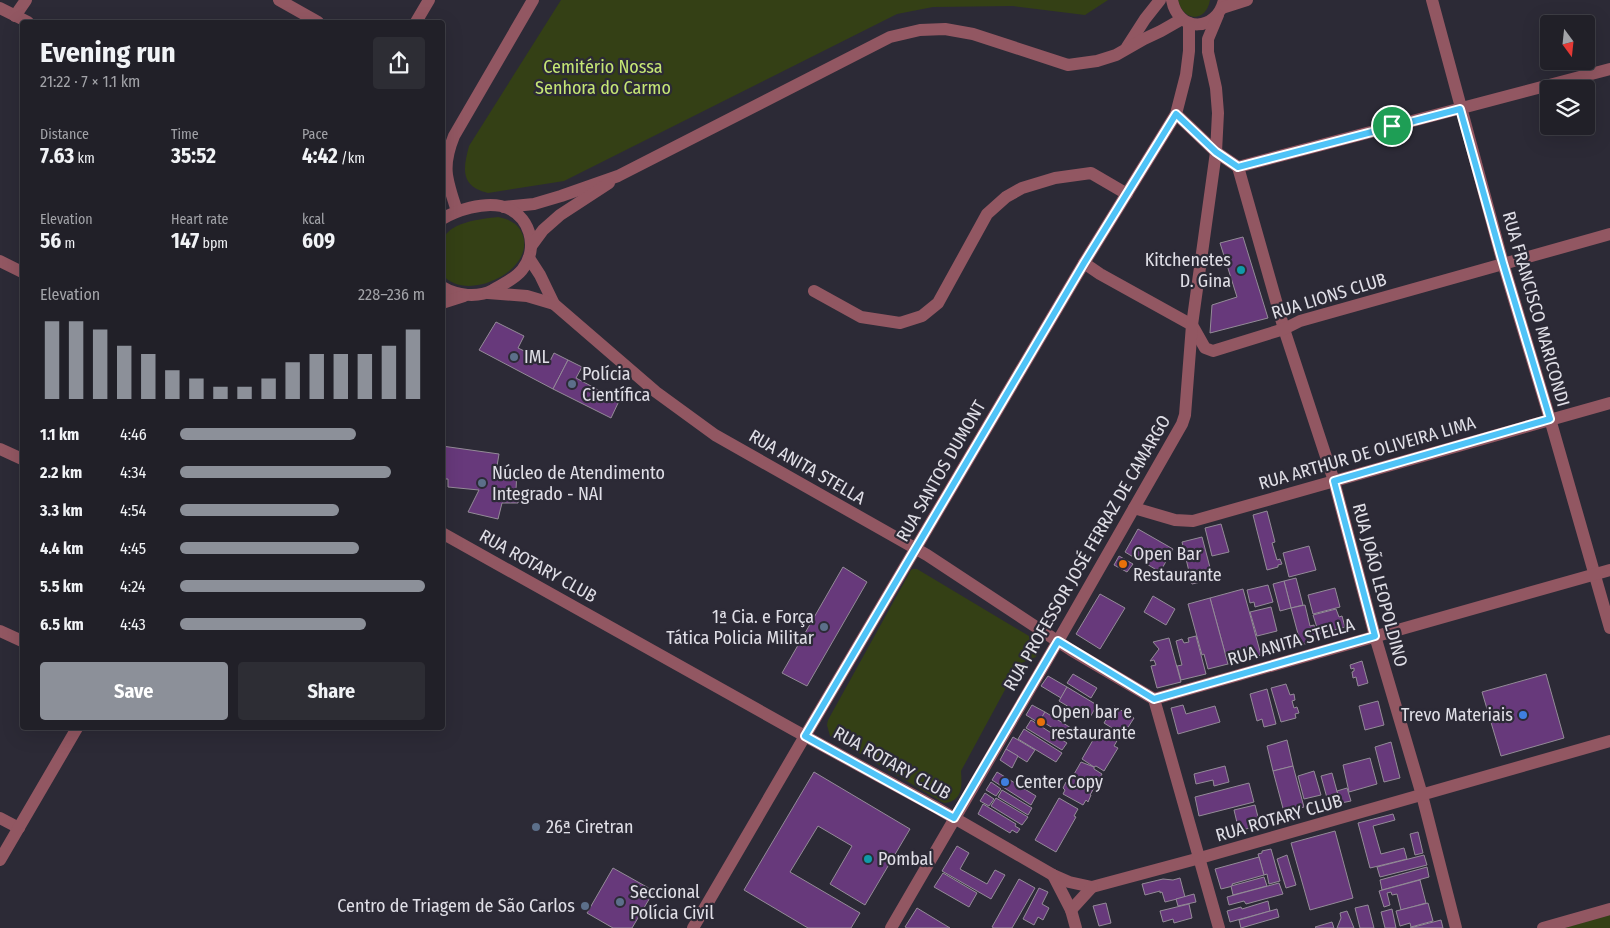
<!DOCTYPE html>
<meta charset="utf-8">
<style>
:root{--surface:#212028;--page:#2d2d34;--text:#f1f3f6;--muted:#a2a3a8;--line:#3e3e45;--accent:#8c9099}
body{margin:0;font-family:"Fira Sans Condensed",sans-serif;background:var(--page);color:var(--text);height:100vh;display:flex;flex-direction:column;font-size:19px;white-space:nowrap}
*{box-sizing:border-box;margin:0}
p{font-size:16px;color:var(--muted)}
.icon{flex:none;width:28px;height:28px;fill:none;stroke:currentColor;stroke-width:2;stroke-linecap:round;stroke-linejoin:round}
.map{position:relative;flex:1;overflow:hidden}
.drawer{position:absolute;left:20px;top:20px;width:425px;height:710px;display:flex;flex-direction:column;background:var(--surface);border-radius:5px;box-shadow:0 5px 20px #0002,0 0 0 1px var(--line)}
.drawer>*{flex:none}
.needle{width:32px;rotate:165deg}
.fabs{position:absolute;left:1540px;top:15px;display:grid;gap:10px}
.fabs a{display:grid;place-items:center;width:55px;height:55px;border-radius:5px;background:var(--surface);box-shadow:0 5px 20px #0002,0 0 0 1px var(--line);font-size:25px}
.pin{position:absolute;display:grid;place-items:center;width:42px;height:42px;color:#fff;margin:-21px;border:2px solid #fff;border-radius:50%;box-shadow:0 1px 5px #0007}
.round{display:grid;place-items:center;flex:none;width:52px;height:52px;border-radius:5px;background:var(--page)}
.head{display:flex;align-items:center;justify-content:space-between;height:85px;padding:0 20px}
h1{font-size:28px;font-weight:700;line-height:38px}
.metrics{display:grid;grid-template-columns:repeat(3,1fr);gap:8px;height:85px;padding:5px 20px}
.metrics div{display:grid;align-content:center}
.metrics b{font-size:21px;font-weight:700}
.metrics small{font-size:14px;font-weight:400}
.metrics p{font-size:14px}
.chart{height:140px;padding:10px 20px}
.chart p{display:flex;justify-content:space-between}
.chart svg{width:100%;height:90px;margin-top:5px;stroke:var(--accent);stroke-width:6}
.button{display:flex;gap:10px;margin-top:auto;padding:10px 20px}
.button a{flex:1;height:58px;border-radius:5px;background:var(--accent);color:#fff;font-size:20px;font-weight:700;line-height:58px;text-align:center}
.button a+a{background:var(--page);color:var(--text)}
ul{padding:0 20px;list-style:none;font-size:16px}
li{display:grid;grid-template-columns:80px 60px 1fr;align-items:center;height:38px}
li i{height:12px;border-radius:6px;background:var(--accent)}
.map>svg:first-child{display:block}
</style>
<div class="map">
<svg width="1610" height="928" viewBox="0 0 1610 928">
<rect width="100%" height="100%" fill="#2c2a36"/>
<g fill="#344015">
<path d="M561,0h547l-23,15 -72,-9 -80,1 -36,7 -333,167 -76,12c-28,-7 -25,-24 -19,-47z"/>
<path d="M1178,0h32c-4,23 -27,22 -32,0z"/>
<path d="M498,217c10,2 20,6 24,16 16,37 -56,71 -79,42 -1,-10 -2,-22 -1,-32 4,-21 39,-24 56,-26z"/>
<path d="M913,569h4l112,67 9,15 -2,6 -17,7 -58,107c1,15 2,30 -17,32l-114,-67 -3,-11 1,-5 83,-150z"/>
<path d="M1610,915v13h-46z"/>
</g>
<g fill="#67397b" stroke="#948b98">
<path d="M1243,237l25,81 -58,15 2,-28 25,-8 -17,-54z"/>
<path d="M496,322l28,14 -6,12 31,15 5,-10 14,7 -15,29 -74,-39z"/>
<path d="M568,360l14,7 -6,11 43,23 -8,17 -58,-29z"/>
<path d="M442,446l57,8 -2,12 20,4 -1,20h4l-2,13h-16l-4,16 -30,-7 11,-22 -31,-3v-8h-6z"/>
<path d="M1267,511l8,31 -3,1 5,17 3,-1 2,5 -4,1v2l-11,3 -14,-55z"/>
<path d="M1221,524l8,28 -17,4 -7,-28z"/>
<path d="M1138,529l35,20 -13,23 -15,-9 7,-12 -5,-3 -7,13 -15,-9z"/>
<path d="M1202,537l11,42 -21,5 -10,-42z"/>
<path d="M1309,546l7,24 -27,7 -6,-24z"/>
<path d="M1119,556l14,8 -6,8 -13,-7z"/>
<path d="M843,567l24,15 -60,104 -25,-13z"/>
<path d="M1296,578l7,27 -12,3 -7,-27z"/>
<path d="M1284,581l7,27 -11,3 -7,-27z"/>
<path d="M1268,585l5,17 -18,5 -1,-5 -4,1 -3,-13z"/>
<path d="M1335,588l5,19 -27,7 -5,-19z"/>
<path d="M1243,589l18,66 -33,9 -18,-66z"/>
<path d="M1100,594l25,14 -25,41 -24,-15z"/>
<path d="M1153,596l22,13 -9,16 -22,-13z"/>
<path d="M1210,598l18,66 -20,5 -4,-15 -2,1 -14,-51z"/>
<path d="M1305,605l5,21 4,-1 4,15 -17,5 -10,-37z"/>
<path d="M1271,607l6,24 -20,5 -7,-24z"/>
<path d="M1336,609l3,8 3,-1 3,11 -26,7 -6,-19z"/>
<path d="M1196,636l10,38 -25,6 -4,-14 5,-1 -6,-24 6,-2 2,4 5,-1 -1,-4z"/>
<path d="M1169,638l12,44 -24,6 -6,-22 5,-1 -2,-5 -4,1 9,-12 -6,-7z"/>
<path d="M1362,661l6,22 -10,3 -2,-9 -3,1 -1,-6 2,-1v-3l-3,1 -1,-4z"/>
<path d="M1073,674l24,14 -6,10 -24,-15z"/>
<path d="M1546,674l18,64 -63,18 -19,-64z"/>
<path d="M1048,676l19,11 -6,11 -20,-12z"/>
<path d="M1286,684l4,11 4,-1 1,6 -3,1 2,7 3,-1 2,6 -4,1 1,4 -15,4 -10,-34z"/>
<path d="M1067,687l30,18 -8,14 -30,-18z"/>
<path d="M1267,689l9,35 -12,3 -2,-8 -5,2 -7,-27z"/>
<path d="M1378,701l6,24 -19,5 -6,-24z"/>
<path d="M1032,705l13,7 -6,11 -13,-8z"/>
<path d="M1183,705l3,9 29,-8 5,16 -42,12 -7,-26z"/>
<path d="M1114,706l20,12 -14,22 -3,-2 3,-5 -16,-10z"/>
<path d="M1045,712l31,19 -6,8 -30,-19z"/>
<path d="M1031,720l36,23 -5,7 -36,-22z"/>
<path d="M1100,728l18,11 -4,7 4,2 -14,23 -8,-5 -2,1 -12,-8z"/>
<path d="M1024,729l38,24 -6,9 -38,-23z"/>
<path d="M1013,737l22,13 -8,12 -21,-13z"/>
<path d="M1287,740l6,26 -20,5 -6,-25z"/>
<path d="M1391,742l9,36 -16,4 -9,-35z"/>
<path d="M1006,749l12,7 -6,12 -12,-8z"/>
<path d="M1370,758l7,26 -28,8 -6,-27z"/>
<path d="M1081,762l13,5v2l8,5 -12,21h1l-3,7 -2,-2 -3,5 -20,-11 2,-4 -2,-2 3,-6 3,1z"/>
<path d="M1225,766l4,16 -15,4 -1,-6 -17,4 -2,-10z"/>
<path d="M1293,766l11,41 -20,5 -11,-41z"/>
<path d="M1314,771l7,24 -17,4 -6,-23z"/>
<path d="M814,772l96,57 -45,76 -35,-21 22,-38 -34,-20 -28,46 70,41 -9,15h-43l-64,-38z"/>
<path d="M997,772l39,24 -5,9 -39,-25z"/>
<path d="M1332,773l6,22 -11,3 -6,-22z"/>
<path d="M991,782l10,7 -5,7 -10,-6z"/>
<path d="M1249,783l5,19 -55,14 -4,-19z"/>
<path d="M1347,788l4,13 -10,2 -4,-12z"/>
<path d="M1002,790l30,18 -4,7 -30,-18z"/>
<path d="M985,793l9,6 -5,7 -9,-5z"/>
<path d="M996,798l32,19 -6,8 -31,-19z"/>
<path d="M1059,798l19,11 -4,7 2,1 -20,35 -21,-12z"/>
<path d="M983,804l33,20 -1,2 5,3 -3,4 -5,-3 -2,3 -32,-19z"/>
<path d="M1255,805l5,20 -21,6 -5,-21z"/>
<path d="M1393,814l2,6 -22,6 8,28 23,-6 3,11 -37,9 -12,-45z"/>
<path d="M1335,831l18,67 -43,12 -19,-67z"/>
<path d="M1418,832l5,21 -8,2 -5,-21z"/>
<path d="M957,846l12,7 -9,16 27,15 8,-14 10,5 -14,24 -49,-28z"/>
<path d="M1271,849l9,32 -11,3 -2,-10 -3,1 -6,-21 4,-1v-2z"/>
<path d="M1287,855l9,30 -10,3 -9,-29z"/>
<path d="M1424,855l3,10 -47,12 -3,-10z"/>
<path d="M1259,857l5,18 -32,9 1,2 -12,3 -6,-20z"/>
<path d="M1427,867l2,10 -47,13 -2,-10z"/>
<path d="M613,868l41,23 -22,37h-19l-26,-15z"/>
<path d="M943,873l34,20 -8,14 -35,-20z"/>
<path d="M1264,877l3,9 -34,9 -2,-9z"/>
<path d="M1180,878l5,19 -20,5 -3,-10 -2,1v-2l-15,4 -3,-11 21,-5 10,1z"/>
<path d="M1019,879l16,9 -23,40h-18l-2,-1z"/>
<path d="M1420,880l6,23 -25,7 -4,-16 -5,1 -1,-3 -4,1 3,12 -6,2 -5,-16z"/>
<path d="M1279,883l4,11 -37,10 -2,-3 -15,4 -2,-8z"/>
<path d="M1039,888l9,4 -6,12 7,4 -6,12 -5,-3 -4,8 -11,-6z"/>
<path d="M1194,894l2,8 -18,4 -2,-7z"/>
<path d="M1268,901l2,10 -40,11 -3,-11 14,-4 1,2z"/>
<path d="M1106,903l5,20 -12,3 -6,-20z"/>
<path d="M1428,903l5,18 -22,6 -1,-4 -10,3 -4,-15z"/>
<path d="M1189,904l3,14 -18,5 -1,-4 -10,3 -3,-11z"/>
<path d="M1368,905l6,23h-14l-5,-20z"/>
<path d="M917,908l33,20h-43l-2,-1z"/>
<path d="M1277,909l2,8 -38,11 -2,-8z"/>
<path d="M1392,909l4,19h-11l-4,-16z"/>
<path d="M1347,911l7,17h-17l4,-10 -1,-5z"/>
<path d="M1441,920l2,8h-33z"/>
<path d="M1332,922l2,6h-18l-1,-1z"/>
</g>
<g fill="none" stroke-linecap="round" stroke-linejoin="round">
<g stroke="#925762" stroke-width="12">
<path d="M279,0l39,22"/>
<path d="M1172,0c6,33 45,32 52,0"/>
<path d="M1432,0l71,263 47,156 60,209"/>
<path d="M0,8l28,14"/>
<path d="M1222,8l25,-8"/>
<path d="M15,16l11,-16"/>
<path d="M416,22l13,-22"/>
<path d="M1127,47l18,-28 15,-19"/>
<path d="M1176,114l40,38 22,15 372,-98"/>
<path d="M1238,167l46,162 50,152 41,155 47,159 34,133"/>
<path d="M504,207l30,-3 27,-8 57,-20 272,-139 30,-7 25,-1 28,5 95,31 29,-4 19,-6 28,-16 17,-8 21,-12"/>
<path d="M457,211c-10,-31 -16,-43 -3,-75l79,-136"/>
<path d="M442,219c15,-9 41,-17 59,-13 29,7 39,42 21,64 -7,9 -19,14 -29,20 -15,8 -36,6 -51,-3"/>
<path d="M532,245l11,-15 17,-15 49,-32"/>
<path d="M529,258l11,17 14,29"/>
<path d="M0,261l22,11"/>
<path d="M1084,263l16,11 92,51 13,23 8,3 71,-22 16,-8 310,-87"/>
<path d="M814,291l47,26 39,6 22,-7 16,-13 49,-89 19,-17 16,-9 33,-10 36,-5 36,21"/>
<path d="M488,293l39,3 27,8 102,88 59,43 212,120 144,95 83,49"/>
<path d="M442,303l22,-7"/>
<path d="M0,449l22,10"/>
<path d="M1134,508l41,12 18,1 417,-118"/>
<path d="M442,533l352,197 143,78 116,67 16,7 23,5 108,-29 410,-117"/>
<path d="M0,631l22,10"/>
<path d="M1154,699l456,-129"/>
<path d="M1154,699l65,229"/>
<path d="M0,818l19,10"/>
<path d="M0,860l77,-132"/>
<path d="M1053,875l18,35 5,18"/>
<path d="M1071,910l21,-23"/>
<path d="M693,928l112,-192 279,-473 92,-149 10,-39 3,-24v-28"/>
<path d="M891,928l167,-287 124,-217 3,-9 7,-90 24,-173 2,-39 -2,-25 -8,-36v-13l10,-24"/>
<path d="M1543,928l67,-19"/>
</g>
</g>
<g fill="none" stroke-linecap="round" stroke-linejoin="round">
<g stroke="#fff" stroke-width="10">
<path id="route" d="M1460,109l43,154 47,156 -216,62 41,155 -221,63 -96,-58 -104,177 -149,-82 279,-473 92,-149 40,38 22,15z"/>
</g>
<use href="#route" stroke="#4fc3f7" stroke-width="6"/>
</g>
<g fill="#0f9aa8" stroke="#2c2a36" stroke-width="2">
<circle cx="1241" cy="270" r="5"/>
<circle cx="868" cy="859" r="5"/>
</g>
<g fill="#5c6f8a" stroke="#2c2a36" stroke-width="2">
<circle cx="514" cy="357" r="5"/>
<circle cx="572" cy="384" r="5"/>
<circle cx="482" cy="483" r="5"/>
<circle cx="824" cy="627" r="5"/>
<circle cx="536" cy="827" r="5"/>
<circle cx="620" cy="902" r="5"/>
<circle cx="585" cy="906" r="5"/>
</g>
<g fill="#e8710a" stroke="#2c2a36" stroke-width="2">
<circle cx="1123" cy="564" r="5"/>
<circle cx="1041" cy="722" r="5"/>
</g>
<g fill="#3f7fe0" stroke="#2c2a36" stroke-width="2">
<circle cx="1523" cy="715" r="5"/>
<circle cx="1005" cy="782" r="5"/>
</g>
<g text-anchor="middle" dominant-baseline="central" stroke-width="4.5" stroke-linejoin="round" paint-order="stroke">
<g font-size="18" fill="#c6e775" stroke="#2c2a36">
<text x="603" y="67">Cemitério Nossa<tspan x="603" dy="21">Senhora do Carmo</tspan></text>
</g>
<g font-size="18" fill="#e0dfe7" stroke="#2c2a36" text-anchor="start">
<text x="1231" y="260" text-anchor="end">Kitchenetes<tspan x="1231" dy="21">D. Gina</tspan></text>
<text x="524" y="357">IML</text>
<text x="582" y="374">Polícia<tspan x="582" dy="21">Científica</tspan></text>
<text x="492" y="473">Núcleo de Atendimento<tspan x="492" dy="21">Integrado - NAI</tspan></text>
<text x="1133" y="554">Open Bar<tspan x="1133" dy="21">Restaurante</tspan></text>
<text x="814" y="617" text-anchor="end">1ª Cia. e Força<tspan x="814" dy="21">Tática Policia Militar</tspan></text>
<text x="1051" y="712">Open bar e<tspan x="1051" dy="21">restaurante</tspan></text>
<text x="1513" y="715" text-anchor="end">Trevo Materiais</text>
<text x="1015" y="782">Center Copy</text>
<text x="546" y="827">26ª Ciretran</text>
<text x="878" y="859">Pombal</text>
<text x="630" y="892">Seccional<tspan x="630" dy="21">Polícia Civil</tspan></text>
<text x="575" y="906" text-anchor="end">Centro de Triagem de São Carlos</text>
</g>
<g font-size="18" fill="#e0dfe7" stroke="#2c2a36">
<text transform="translate(1329 296) rotate(-17)">RUA LIONS CLUB</text>
<text transform="translate(1536 309) rotate(74)">RUA FRANCISCO MARICONDI</text>
<text transform="translate(1367 453) rotate(-16)">RUA ARTHUR DE OLIVEIRA LIMA</text>
<text transform="translate(807 467) rotate(30)">RUA ANITA STELLA</text>
<text transform="translate(941 471) rotate(-60)">RUA SANTOS DUMONT</text>
<text transform="translate(1087 553) rotate(-60)">RUA PROFESSOR JOSÉ FERRAZ DE CAMARGO</text>
<text transform="translate(538 566) rotate(29)">RUA ROTARY CLUB</text>
<text transform="translate(1380 585) rotate(75)">RUA JOÃO LEOPOLDINO</text>
<text transform="translate(1291 642) rotate(-16)">RUA ANITA STELLA</text>
<text transform="translate(892 763) rotate(29)">RUA ROTARY CLUB</text>
<text transform="translate(1279 818) rotate(-16)">RUA ROTARY CLUB</text>
</g>
</g>
</svg>
<div class="fabs">
<a><svg class="needle" viewBox="-14 -14 28 28"><path d="M0-13l5 13h-10z" fill="#e53935"/><path d="M0 13l5-13h-10z" fill="#a2a3a8"/></svg></a>
<a><svg class="icon" aria-label="layers" viewBox="0 0 24 24"><path d="M12 4l9 5-9 5-9-5zM3 14l9 5 9-5"/></svg></a>
</div>
<div class="pin" style="left:1392px;top:126px;background:#1e9e55"><svg class="icon" aria-label="arrive" viewBox="0 0 24 24"><path d="M6 21V4h12l-3 4 3 4H6"/></svg></div>
<section class="drawer">
<div class="head"><div><h1>Evening run</h1><p>21:22 · 7 × 1.1 km</p></div><a class="round"><svg class="icon" aria-label="share" viewBox="0 0 24 24"><path d="M12 15V3M7 8l5-5 5 5M5 13v7h14v-7"/></svg></a></div>
<div class="metrics">
<div><p>Distance</p><b>7.63<small> km</small></b></div>
<div><p>Time</p><b>35:52</b></div>
<div><p>Pace</p><b>4:42<small> /km</small></b></div>
</div>
<div class="metrics">
<div><p>Elevation</p><b>56<small> m</small></b></div>
<div><p>Heart rate</p><b>147<small> bpm</small></b></div>
<div><p>kcal</p><b>609</b></div>
</div>
<div class="chart"><p><span>Elevation</span>228–236 m</p>
<svg viewBox="0 0 160 44" preserveAspectRatio="none"><path d="M5 44V6M15 44V6M25 44V10M35 44V18M45 44V22M55 44V30M65 44V34M75 44V38M85 44V38M95 44V34M105 44V26M115 44V22M125 44V22M135 44V22M145 44V18M155 44V10"/></svg>
</div>
<ul>
<li><b>1.1 km</b>4:46<i style="width:72%"></i></li>
<li><b>2.2 km</b>4:34<i style="width:86%"></i></li>
<li><b>3.3 km</b>4:54<i style="width:65%"></i></li>
<li><b>4.4 km</b>4:45<i style="width:73%"></i></li>
<li><b>5.5 km</b>4:24<i style="width:100%"></i></li>
<li><b>6.5 km</b>4:43<i style="width:76%"></i></li>
</ul>
<div class="button"><a>Save</a><a>Share</a></div>
</section>
</div>
